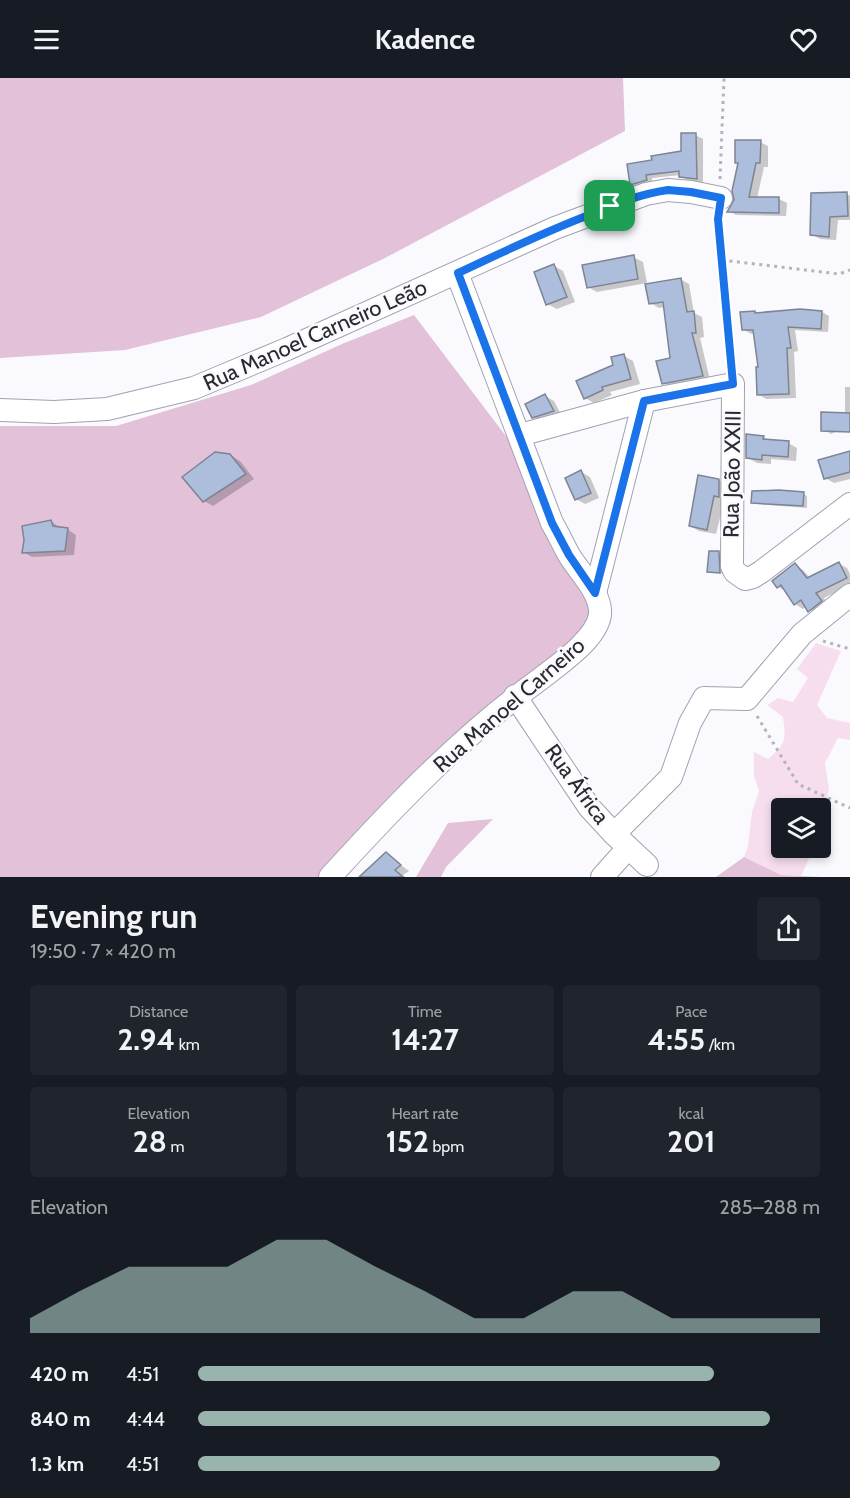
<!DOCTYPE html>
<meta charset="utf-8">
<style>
:root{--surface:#171b24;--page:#20242c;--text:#f1f3f6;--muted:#9ea1a6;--accent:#98b4ad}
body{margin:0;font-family:Cabin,sans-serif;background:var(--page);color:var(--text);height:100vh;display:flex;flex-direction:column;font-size:22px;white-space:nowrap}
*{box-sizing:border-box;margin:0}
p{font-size:20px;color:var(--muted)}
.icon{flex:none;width:33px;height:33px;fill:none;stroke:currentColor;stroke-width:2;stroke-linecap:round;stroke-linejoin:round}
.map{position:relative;height:799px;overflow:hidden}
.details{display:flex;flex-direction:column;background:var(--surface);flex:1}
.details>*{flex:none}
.fabs{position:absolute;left:771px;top:720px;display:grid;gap:12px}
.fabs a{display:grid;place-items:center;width:60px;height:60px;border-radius:6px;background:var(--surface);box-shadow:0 3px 9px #0003;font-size:30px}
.pin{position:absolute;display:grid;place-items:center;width:51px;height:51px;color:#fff;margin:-26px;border-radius:12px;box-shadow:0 3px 9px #0006}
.round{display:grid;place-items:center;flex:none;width:63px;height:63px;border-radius:6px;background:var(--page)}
.overview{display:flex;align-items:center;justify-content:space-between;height:102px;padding:0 30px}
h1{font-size:33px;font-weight:800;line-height:45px}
.figures{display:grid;grid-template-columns:repeat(3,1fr);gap:9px;height:102px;padding:6px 30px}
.figures div{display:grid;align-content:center;border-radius:6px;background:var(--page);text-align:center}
.figures b{font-size:30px;font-weight:800}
.figures small{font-size:16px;font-weight:400}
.figures p{font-size:16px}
.chart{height:168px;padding:12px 30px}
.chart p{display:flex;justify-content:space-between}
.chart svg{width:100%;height:108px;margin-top:6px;fill:var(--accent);opacity:.7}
ul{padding:0 30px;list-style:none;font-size:20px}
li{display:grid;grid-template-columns:96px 72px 1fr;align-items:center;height:45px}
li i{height:15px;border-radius:8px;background:var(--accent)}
header{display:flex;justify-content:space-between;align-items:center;height:78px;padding:0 30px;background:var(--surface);font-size:27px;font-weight:800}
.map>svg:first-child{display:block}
</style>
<header><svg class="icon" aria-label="menu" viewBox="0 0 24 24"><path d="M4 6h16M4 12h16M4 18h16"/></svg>Kadence<svg class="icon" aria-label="heart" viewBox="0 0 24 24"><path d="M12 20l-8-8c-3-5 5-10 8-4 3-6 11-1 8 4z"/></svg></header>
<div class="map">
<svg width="850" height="799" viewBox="0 0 850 799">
<rect width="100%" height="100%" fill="#fafafe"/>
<path fill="#f6deef" d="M816,565l25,8 -24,54 10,13 23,5v17l-12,-2 -13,25 4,26 -8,30 -1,-11h-38v40h32l-13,28 -20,-1 -37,-18 4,-11 4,-34 7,-21 -5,-15v-24l14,7c18,-16 18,-18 15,-42l-16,-12 11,-7 15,4 15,-24 -11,-9z"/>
<g fill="#e2c1d9">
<path d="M0,0h623l2,53 -240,127 -124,59 -136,33 -125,8z"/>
<path d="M414,237l107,141 77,168 -276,253h-322v-451h116l135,-41 91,-41z"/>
<path d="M493,741l-47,48 -5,10h-25l32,-54z"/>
<path d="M744,779l37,18 40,2h-105z"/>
</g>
<g fill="#0003">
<path d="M695,57l8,4v44l-15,-2 -7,-6 -29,3 1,6 -14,5 -7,-4 -3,-20 24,-3 29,-9z"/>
<path d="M760,64l8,4v21h-4l-7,31 22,1 8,4 -1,13 -50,-1 -7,-4 7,-11 3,-37z"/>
<path d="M847,116l3,2v24h-12l-2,20 -16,-1 -8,-5z"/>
<path d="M633,179l10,5 4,21 -50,9 -9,-5z"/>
<path d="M554,188l9,5 12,31 -18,7 -10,-5z"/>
<path d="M680,201l9,5 5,29 8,4 2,20 -4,1 10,42 -38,8 -9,-5 9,-24 -7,-52 -6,1 -9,-5z"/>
<path d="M755,234l3,2 64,-2 7,4 -1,16 -33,-2 3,21 -4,1 2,46 -30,1 -8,-5 2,-26 -5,-35 -4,1 -8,-5z"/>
<path d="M624,278l9,5 7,23 -30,8 2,3 -18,8 -9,-5z"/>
<path d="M845,309h5v45l-5,-5 -14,7 -9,-5 23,-15z"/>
<path d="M545,318l9,5 8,15 -19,6 -10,-5z"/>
<path d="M763,359l8,4 17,2 9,5 -1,13 -25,-2v5l-14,-1 -9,-5z"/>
<path d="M230,377l10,6 14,18 -41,27 -9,-5z"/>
<path d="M850,387v14l-16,4 -9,-5z"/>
<path d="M581,394l9,5 9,21 -14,6 -9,-5z"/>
<path d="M718,402l10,6 -12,48 -17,-3 -9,-5z"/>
<path d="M803,416l4,2v12l-50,-4 -4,-2z"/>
<path d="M51,443l10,8h6l9,6 -2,20 -42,2 -9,-5 3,-12z"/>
<path d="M718,475l4,2 2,19 -15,-3z"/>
<path d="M839,486l8,4 3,6v11l-26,13 5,8 -12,9 -10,-9 -4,3 -8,-5 -8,-12 -9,-5 -4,-6 21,-16 8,5 7,8z"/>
<path d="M386,776l23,17 -6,4 2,2h-43z"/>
</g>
<g fill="#adbddc" stroke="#7d8493" stroke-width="1.5">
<path d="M681,55h15l1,46 -18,-2v-6l-33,4 1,5 -17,5 -3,-21 25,-4 -1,-4 30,-5z"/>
<path d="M735,62h26l-1,23h-4l-7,34h30v16l-52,-1 7,-12 -2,-9 6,-28h-3z"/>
<path d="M847,114l1,24 -18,1 -1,20 -19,-2 1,-42z"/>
<path d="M634,177l4,24 -51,9 -5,-23z"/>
<path d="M554,186l13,33 -21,8 -12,-33z"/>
<path d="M681,200l6,34 7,-1 2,22h-4l11,43 -41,8 -6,-23 14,-3 -7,-56 -14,2 -4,-20z"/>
<path d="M800,231l22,2 -1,18 -33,-2 3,21h-4l2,46 -32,1 -1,-28h2l-5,-37h-11l-2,-18 15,-1v2z"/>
<path d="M624,276l7,25 -29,8 1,3 -19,9 -8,-18 37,-16 -2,-8z"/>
<path d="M545,316l9,17 -22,7 -7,-14z"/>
<path d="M821,334l29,1v19l-29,-1z"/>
<path d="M746,356l18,2 -1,3 26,2 -1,16 -26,-2v5l-16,-2z"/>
<path d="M850,373v21l-26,7 -6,-19z"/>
<path d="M215,374l15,2 16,20 -43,28 -21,-25z"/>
<path d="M581,392l10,23 -16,7 -10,-22z"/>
<path d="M698,397l21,4v18l-5,-1 -7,34 -18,-4z"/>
<path d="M779,412l25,2 -1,14 -52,-3 1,-12z"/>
<path d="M51,442l2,6 15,2 -3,23 -43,2 2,-13 -2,-14z"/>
<path d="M709,473h10l1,22 -13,-1z"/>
<path d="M839,484l8,16 -31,15 6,8 -14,11 -7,-12 -7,5 -13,-20 -4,3 -5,-7 23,-18 12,15z"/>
<path d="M386,774l15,13 -6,5 8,7h-44z"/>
</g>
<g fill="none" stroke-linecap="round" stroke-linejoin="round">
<g stroke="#a2a1b1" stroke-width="24">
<g id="minor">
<path d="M0,332l54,2 53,-3 87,-21 93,-39 268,-121 91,-34 22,-4 23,2 30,6"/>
<path d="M520,357l124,-34 89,-17 -1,182 3,6 10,7 8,-2 8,-5 89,-68"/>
<path d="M595,515l49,-192"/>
<path d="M515,618l74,111 25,27 33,31"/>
<path d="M614,756l57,-57 19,-54 14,-25 43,1 55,-65 48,-39"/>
<path d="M330,799c64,-70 131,-141 209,-197 19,-15 57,-40 61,-65 2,-22 -21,-43 -31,-60 -6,-11 -11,-22 -17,-32l-95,-250"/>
<path d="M602,799l26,-29"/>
</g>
</g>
<g stroke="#b3b3b8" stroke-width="3" stroke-dasharray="3 4.5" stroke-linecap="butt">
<path d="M720,101l4,-101"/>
<path d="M718,140l13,146"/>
<path d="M722,182l117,14 11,-4"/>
<path d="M823,563l27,8"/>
<path d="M757,638l41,68 52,24"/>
</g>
<use href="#minor" stroke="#fff" stroke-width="22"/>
</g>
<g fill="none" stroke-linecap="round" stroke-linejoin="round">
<g stroke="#fff" stroke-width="12">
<path id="route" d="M668,112l23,2 30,6 -3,21 15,165 -89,17 -49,192 -26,-38 -17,-32 -94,-250c43,-20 86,-41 131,-58 26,-11 51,-21 79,-25z"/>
</g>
<use href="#route" stroke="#1a73e8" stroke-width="8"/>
</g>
<g text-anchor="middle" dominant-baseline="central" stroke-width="5" stroke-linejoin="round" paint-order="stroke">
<g font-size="22" fill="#292930" stroke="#fafafe">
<text transform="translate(315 257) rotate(-24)">Rua Manoel Carneiro Leão</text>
<text transform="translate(732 396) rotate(-89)">Rua João XXIII</text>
<text transform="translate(509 627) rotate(-41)">Rua Manoel Carneiro</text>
<text transform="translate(577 706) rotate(54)">Rua África</text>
</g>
</g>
</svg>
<div class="fabs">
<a><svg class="icon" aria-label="layers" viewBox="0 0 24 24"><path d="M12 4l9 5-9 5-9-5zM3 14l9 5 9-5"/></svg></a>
</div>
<div class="pin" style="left:610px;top:128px;background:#1e9e55"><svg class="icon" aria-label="arrive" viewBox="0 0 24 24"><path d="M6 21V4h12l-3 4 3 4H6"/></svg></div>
</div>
<section class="details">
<div class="overview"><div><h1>Evening run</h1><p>19:50 · 7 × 420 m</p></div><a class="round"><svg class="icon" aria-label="share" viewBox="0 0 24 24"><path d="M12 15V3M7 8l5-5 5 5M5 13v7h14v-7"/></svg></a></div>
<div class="figures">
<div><p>Distance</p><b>2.94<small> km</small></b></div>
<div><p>Time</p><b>14:27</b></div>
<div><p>Pace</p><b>4:55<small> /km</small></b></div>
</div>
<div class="figures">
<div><p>Elevation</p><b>28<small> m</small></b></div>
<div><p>Heart rate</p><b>152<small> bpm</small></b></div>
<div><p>kcal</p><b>201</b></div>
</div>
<div class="chart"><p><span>Elevation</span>285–288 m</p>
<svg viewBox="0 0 160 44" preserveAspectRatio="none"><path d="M0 44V38L10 27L20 17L30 17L40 17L50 6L60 6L70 17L80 27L90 38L100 38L110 27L120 27L130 38L140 38L150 38L160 38V44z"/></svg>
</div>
<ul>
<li><b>420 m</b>4:51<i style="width:83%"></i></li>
<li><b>840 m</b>4:44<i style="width:92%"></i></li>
<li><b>1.3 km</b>4:51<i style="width:84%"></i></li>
</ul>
</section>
